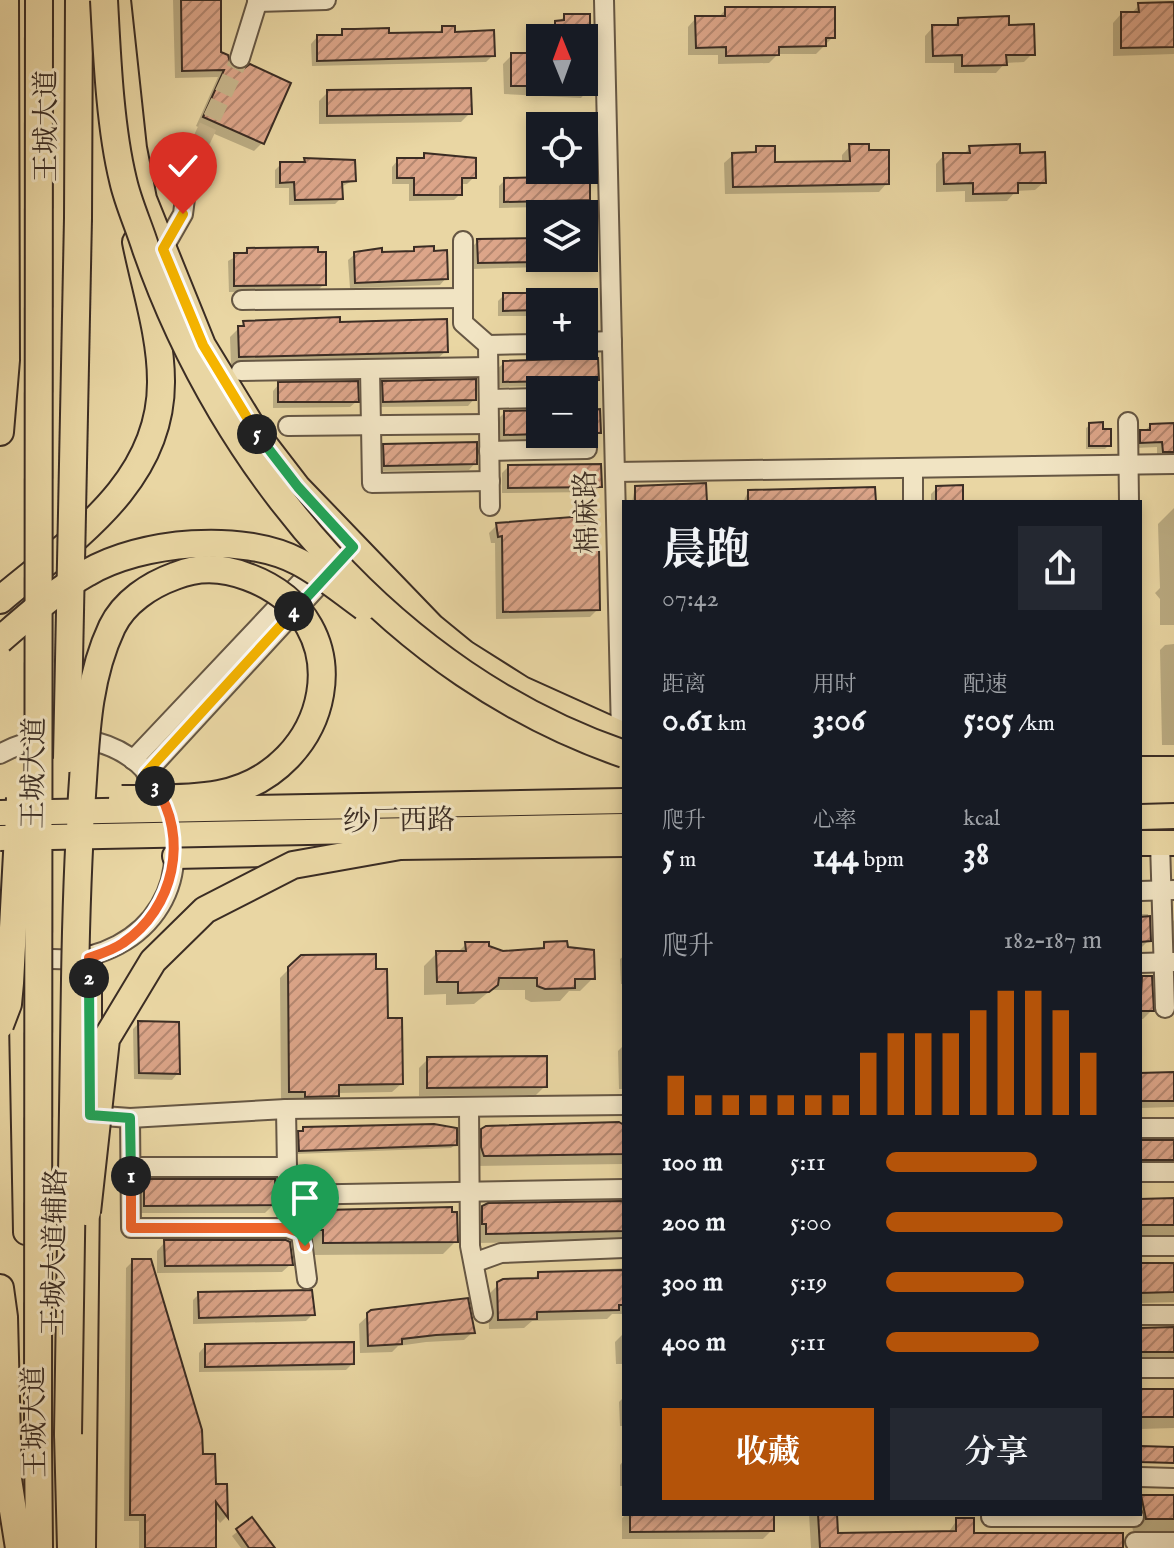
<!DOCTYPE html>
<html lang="zh">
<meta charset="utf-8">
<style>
:root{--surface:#171b24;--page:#242831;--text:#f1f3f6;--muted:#9ea1a6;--accent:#b45309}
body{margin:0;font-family:"IM FELL English","Noto Serif SC",serif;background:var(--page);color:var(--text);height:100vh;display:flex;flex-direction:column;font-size:30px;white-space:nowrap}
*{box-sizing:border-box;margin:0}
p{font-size:26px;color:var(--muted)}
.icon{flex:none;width:44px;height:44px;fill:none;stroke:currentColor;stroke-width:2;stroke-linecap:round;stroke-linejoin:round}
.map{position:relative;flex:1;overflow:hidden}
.panel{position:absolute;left:622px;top:500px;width:520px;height:1016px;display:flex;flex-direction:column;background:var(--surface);border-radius:0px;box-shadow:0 4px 12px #0003}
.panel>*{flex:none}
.needle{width:52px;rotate:359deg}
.controls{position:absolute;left:526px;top:24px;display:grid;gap:16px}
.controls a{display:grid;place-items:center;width:72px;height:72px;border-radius:0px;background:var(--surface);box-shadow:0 4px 12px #0003;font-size:40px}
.pin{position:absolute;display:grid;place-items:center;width:68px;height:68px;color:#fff;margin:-82px -34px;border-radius:50% 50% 50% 0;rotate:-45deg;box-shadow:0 0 8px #0007}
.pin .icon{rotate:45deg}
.km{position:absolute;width:40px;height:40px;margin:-20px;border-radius:50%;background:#222;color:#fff;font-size:22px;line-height:40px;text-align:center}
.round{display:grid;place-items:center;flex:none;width:84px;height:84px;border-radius:0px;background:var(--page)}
.head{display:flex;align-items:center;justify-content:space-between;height:136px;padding:0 40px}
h1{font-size:44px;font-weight:700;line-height:60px}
.metrics{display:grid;grid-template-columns:repeat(3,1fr);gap:12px;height:136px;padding:8px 40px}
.metrics div{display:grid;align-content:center}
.metrics b{font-size:34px;font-weight:700}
.metrics small{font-size:22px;font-weight:400}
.metrics p{font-size:22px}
.chart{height:224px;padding:16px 40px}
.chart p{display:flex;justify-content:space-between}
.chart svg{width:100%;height:144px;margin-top:8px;stroke:var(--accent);stroke-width:6}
.primary-button{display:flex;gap:16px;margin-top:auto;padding:16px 40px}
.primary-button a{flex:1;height:92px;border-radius:0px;background:var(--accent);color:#fff;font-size:32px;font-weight:700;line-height:92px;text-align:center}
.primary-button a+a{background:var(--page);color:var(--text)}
ul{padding:0 40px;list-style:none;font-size:26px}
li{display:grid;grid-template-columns:128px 96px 1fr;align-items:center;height:60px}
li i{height:20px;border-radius:10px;background:var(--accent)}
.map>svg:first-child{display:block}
</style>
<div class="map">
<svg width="1174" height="1548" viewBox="0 0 1174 1548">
<defs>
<pattern id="building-hatch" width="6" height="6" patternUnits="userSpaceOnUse" patternTransform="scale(2)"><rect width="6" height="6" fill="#dca589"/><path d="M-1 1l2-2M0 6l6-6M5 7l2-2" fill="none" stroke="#b48770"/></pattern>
</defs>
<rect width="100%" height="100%" fill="#e9d6a3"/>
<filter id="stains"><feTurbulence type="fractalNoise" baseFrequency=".0025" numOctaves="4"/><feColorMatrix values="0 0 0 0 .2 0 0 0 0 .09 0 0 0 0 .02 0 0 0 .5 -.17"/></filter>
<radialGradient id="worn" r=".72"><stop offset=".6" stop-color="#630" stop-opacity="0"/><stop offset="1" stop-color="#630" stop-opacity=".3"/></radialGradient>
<g fill="#0003">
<path d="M173,0h46v53l16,18 15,-5 12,77 -8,8 -58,-25 22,-49 -43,1z"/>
<path d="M1174,4v50l-61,2v-33l8,-9h10l8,-9z"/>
<path d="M726,9l107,28 -17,17h-38l-9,9 -51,1v-9h-30v-28l8,-9h22z"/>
<path d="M565,16h23l1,73 -8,9 -77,-4 -1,-30 9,-9h28v27h44v-44h-37v-7z"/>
<path d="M959,20l48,7 25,27 -8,8 -19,1 -9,10h-42v-10h-29v-27l8,-9h19z"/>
<path d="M442,28l51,27 -7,7 -174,4 -1,-22 6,-7h20l6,-6 44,4 50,-1z"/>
<path d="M328,92l142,21 -9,9 -142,2v-23z"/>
<path d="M850,146l37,37 -8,9 -154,2 -1,-31 9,-8 18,-1 6,-6 16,16 69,-1v-8z"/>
<path d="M970,148l48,7 26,27 -9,8 -19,1 -9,10 -42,1v-11l-29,1v-28l8,-9h19z"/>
<path d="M425,155l49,22 -7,7h-7v10l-6,6 -45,1v-17h-17v-17l6,-7h22z"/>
<path d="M305,160l49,20 -13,7v11l-6,6 -46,1v-17h-14v-18l6,-6h21z"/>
<path d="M505,180l83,19 -6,7 -83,2v-22z"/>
<path d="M540,240v18l39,2 -6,6 -101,3v-22l6,-6z"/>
<path d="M415,249l31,29 -6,7 -90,3 -2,-28 7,-6 56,-1z"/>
<path d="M248,250l76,34 -7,7 -88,1 -1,-31z"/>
<path d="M504,295h87l1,14 -8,7v-14h-44v14h-42v-15z"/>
<path d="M244,323l202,28 -9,8 -206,6 -1,-28z"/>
<path d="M504,363l93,16 -6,6 -93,2 -1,-18z"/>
<path d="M383,383l91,16 -6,7 -91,1v-18z"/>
<path d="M279,384l78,17 -7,6 -77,1v-17z"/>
<path d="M540,412v22h44v-22l15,20 -7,6 -93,2 -1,-21 6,-6z"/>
<path d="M1090,425l19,20 -4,4h-19v-21z"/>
<path d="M1174,425v32h-17v-10l-22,1v-10l15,-12z"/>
<path d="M384,446l91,17 -6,7 -91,1v-19z"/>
<path d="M508,467l92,19 -7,6 -91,1v-20z"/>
<path d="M635,488l70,13 -73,1z"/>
<path d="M937,488l24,14h-30v-8z"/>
<path d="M748,492l126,10h-131z"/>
<path d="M1174,508v117h-14v-26l-5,-6 5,-5 -2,-64z"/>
<path d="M497,525l101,84 -8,8 -94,2 -1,-76h-4l-2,-10z"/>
<path d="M1174,644v101h-12l-2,-95 5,-5z"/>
<path d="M1140,914h8l1,26 -9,9z"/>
<path d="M1174,920v31h-2v-29z"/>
<path d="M466,944l37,9 36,-2 6,-7 21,5 27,29 -13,13h-11l-9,10 -29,1 -6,-3v-9h-34l-17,14 -28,1v-11l-22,1v-29l13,-13h20z"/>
<path d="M624,956v28h-3l-1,-25z"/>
<path d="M301,957l85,63 15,64 -9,8 -55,1 -9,11 -47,-4 -1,-122z"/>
<path d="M1140,978h10l2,32 -9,9h-3z"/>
<path d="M139,1023l39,50 -6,7 -38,-1 -1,-50z"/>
<path d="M624,1045v44h-5l-1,-38z"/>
<path d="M428,1059l117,27 -9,9 -117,1v-28z"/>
<path d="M1174,1074v33l-34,1v-33z"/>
<path d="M624,1124v40l-150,2 -3,-25 15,-13z"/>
<path d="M304,1129l151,16 -4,3 -155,6 -1,-17z"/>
<path d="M1140,1141l34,1v32h-34z"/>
<path d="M145,1181l129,23 -9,9h-129v-23z"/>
<path d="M1174,1200v37h-34v-36z"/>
<path d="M624,1202v39l-148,2 -4,-25 11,-10z"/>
<path d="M325,1212l125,2 6,27 -13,13 -133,1 -2,-24z"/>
<path d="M165,1242l126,22 -9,8 -125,1v-22z"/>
<path d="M133,1261l81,225h11l1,31 -6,6 -6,-8v33h-75v-27h-15l2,-253z"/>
<path d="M1140,1265h34v37l-34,1z"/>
<path d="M624,1268v46h-12l-5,5 -75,2 -8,7 -35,1 -1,-34 11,-11 33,-4 6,-6z"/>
<path d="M199,1294l113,21 -6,6 -113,3v-24z"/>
<path d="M372,1312l101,20 -9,8 -38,2 -28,4 -6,6 -32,1 -1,-29z"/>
<path d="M1174,1329v35h-34v-34z"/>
<path d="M624,1333v31h-8l-1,-22z"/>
<path d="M205,1346l147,18 -6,6 -147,2v-19z"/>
<path d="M1174,1390v38l-34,1v-38z"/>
<path d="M624,1397v29h-4l-1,-24z"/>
<path d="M624,1460v26h-4v-21z"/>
<path d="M1142,1497h32v34h-41l-3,-17h10z"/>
<path d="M626,1514h146v16l-9,9h-141v-21z"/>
<path d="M809,1514h26l1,21 112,-2 9,-13 15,15 149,13h-310z"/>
<path d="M252,1520l21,28h-32l-9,-12z"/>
</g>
<g fill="url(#building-hatch)" stroke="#3b2d24" stroke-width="2">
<path d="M181,0h40v52l7,3 3,11 11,4 8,-6 41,19 -27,61 -61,-27 21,-47 -42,1z"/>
<path d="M1174,2v45l-53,1v-36h18l-1,-9z"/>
<path d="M725,7h110v31h-9v8l-47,1v8l-53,1v-9l-30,1 -1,-32h30z"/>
<path d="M564,14h26v24h-35v-17l9,-1z"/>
<path d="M1009,16v9l25,-1 1,31h-29l1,10 -45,1v-11l-29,1 -1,-31h26v-7z"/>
<path d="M442,26h13v6l39,-2 1,26 -178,5v-26h25v-6h13l34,-1v5l53,-1z"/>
<rect x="511" y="53" width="29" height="33"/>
<path d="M471,88l1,26 -145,2v-26z"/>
<path d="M849,144h20v6h20v34l-156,3 -1,-34 24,-1v-6h19v16l75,-1z"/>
<path d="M1020,144v9l25,-1 1,31h-28v10l-45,1v-11l-29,1 -1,-31h27l-1,-7z"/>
<path d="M424,153l52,5v20h-14v17h-48v-17h-17v-20h27z"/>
<path d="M304,158l51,2 1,21 -14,1 1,17 -48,1 -1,-18 -14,1v-21h25z"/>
<path d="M590,176v24l-86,2v-24z"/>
<path d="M540,238v24l-62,1 -1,-24z"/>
<path d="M434,246v5l13,-1 1,29 -93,4 -1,-31 28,-4v4l32,-1v-4z"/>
<path d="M318,247v5h8v33l-92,1v-33h13v-5z"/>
<path d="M503,293h37v17l-37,1z"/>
<path d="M340,317v5l107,-3 1,33 -209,5 -1,-31h6l-1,-5z"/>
<path d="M598,358l1,22 -96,2v-21z"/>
<path d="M476,379v21l-93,2 -1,-21z"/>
<path d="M358,381l1,21h-81v-20z"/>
<path d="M600,409l1,24h-17v-23z"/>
<path d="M540,410v24l-36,1v-24z"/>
<path d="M1103,422v7h8v17h-22v-23z"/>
<path d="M1174,423v29h-11l-1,-10 -22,1v-13h10v-6z"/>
<path d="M477,442v22l-93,2 -1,-22z"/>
<path d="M601,464l1,23 -94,1v-23z"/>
<path d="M706,483l1,19 -72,-1v-15z"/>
<path d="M963,485v17h-27v-16z"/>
<path d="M875,487l1,15h-128v-12z"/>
<path d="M585,516l1,32h13l1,62 -97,2 -1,-76 -4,1 -2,-14z"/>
<path d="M1150,916l1,25 -11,1v-25z"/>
<path d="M567,941l1,6 26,3 1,29h-20v9l-30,1 -8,-3v-8h-38l-1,7 -9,7 -31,1v-11h-21l-1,-31h30l-1,-9h24v4l14,5 41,-3v-6z"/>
<path d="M376,954v15h11l1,49h14l1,66 -64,1v11l-34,1v-5h-16l-1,-125 13,-12z"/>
<path d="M1142,976h10l2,35h-14z"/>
<path d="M138,1021l41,1 1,52 -41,-1z"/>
<path d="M547,1056v31l-120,1v-31z"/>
<path d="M1174,1072v29h-34v-28z"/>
<path d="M619,1122l5,3v29l-140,2 -3,-9v-18l5,-3z"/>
<path d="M434,1124l23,4v17l-158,6 -1,-20h5v-4z"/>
<rect x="1140" y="1140" width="34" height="20"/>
<path d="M144,1179h131l1,26 -132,1z"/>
<path d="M1174,1198v27h-34v-26z"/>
<path d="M621,1201l3,1v29l-138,3v-10h-4v-18l6,-3z"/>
<path d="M452,1207v5h5l1,30 -135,1v-13h-3v-14h4v-6z"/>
<path d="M164,1240h122l4,2 3,23 -128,1z"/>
<path d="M132,1259h19l51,171 1,24h12l1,30h11l1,34 -12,-16v46h-71v-33h-15z"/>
<path d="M1140,1263h34v29l-34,1z"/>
<path d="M624,1270v35h-5v5l-82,2v7l-39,1 -1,-38 6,-3 35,-1v-6z"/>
<path d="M312,1290l3,25 -116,3 -1,-26z"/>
<path d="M468,1298l7,35 -39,2 -34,4v5l-34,2 -1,-33 4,-3z"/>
<path d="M1174,1327v25h-34v-24z"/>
<path d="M354,1342v22l-149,3v-23z"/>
<rect x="1140" y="1389" width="34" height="28"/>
<path d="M1140,1446l34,1v16l-34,-1z"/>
<path d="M1141,1495h33v24h-28z"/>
<path d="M630,1514h144v17l-144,1z"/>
<path d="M818,1514h19l1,19 118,-2v-13h18v15h149v15h-303z"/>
<path d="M252,1517l23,31h-26l-13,-19z"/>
</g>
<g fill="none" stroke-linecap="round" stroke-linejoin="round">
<path stroke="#c6b48a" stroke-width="18" stroke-dasharray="18 9" stroke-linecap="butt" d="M189,167l51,-109"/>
<g stroke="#665744" stroke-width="22">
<g id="minor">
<path d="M604,0l17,734"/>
<path d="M257,2l69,-2"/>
<path d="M240,58l18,-58"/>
<path d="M463,241v82l25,22 2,161"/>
<path d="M163,249l20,-35 6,-47"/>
<path d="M242,300l221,-2"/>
<path d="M584,342l28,-1"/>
<path d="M488,345l52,-1"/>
<path d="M370,369l2,114 118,-2"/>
<path d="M241,371l247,-4"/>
<path d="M584,397h1"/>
<path d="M489,399l51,-1"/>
<path d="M1128,422l1,80"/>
<path d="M288,426l201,-2"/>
<path d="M489,451l98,-2"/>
<path d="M913,468v34"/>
<path d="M615,472l559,-8"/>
<path d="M0,754c57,-32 142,-18 166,51"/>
<path d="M133,760l187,-198"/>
<path d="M146,773l185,-201"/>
<path d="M1160,843l5,165"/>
<path d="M1140,891l34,-1"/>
<path d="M2,944c74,42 178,-7 172,-98"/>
<path d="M1140,963l33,-1"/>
<path d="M469,1107l1,139 13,67"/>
<path d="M286,1109l2,119 13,5 6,46"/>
<path d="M90,1115l40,3 156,-9 338,-4"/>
<path d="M130,1118l1,110h157"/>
<path d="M1140,1128h34"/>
<path d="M130,1167h157"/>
<path d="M1140,1172h34"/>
<path d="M287,1195l337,-6"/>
<path d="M1140,1246h34"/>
<path d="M476,1262l25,-9 123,-5"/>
<path d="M1140,1315h34"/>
<path d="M1140,1368h34"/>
<path d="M1140,1477l34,1"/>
<path d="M991,1517h143"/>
<path d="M1135,1542h39"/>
</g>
</g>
<g stroke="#3b2d24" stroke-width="28">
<g id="major">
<path d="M118,0l16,148 10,51 59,146 55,90 40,52 134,139 33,27 57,36 102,46"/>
<path d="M1140,769h34"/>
<path d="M1140,791l34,-1"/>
<path d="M1140,817l34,-1"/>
<path d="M1140,843h34"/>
<path d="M175,856l145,-3"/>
<path d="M89,958v148"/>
<path d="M21,969l5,263"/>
<path d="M83,1548l4,-354"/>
</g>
</g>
<g stroke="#3b2d24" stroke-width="30">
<g id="highway">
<path d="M78,218l1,-218"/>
<path d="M0,432l6,-72 -1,-360"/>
<path d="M0,600c70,-59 162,-116 161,-219 0,-46 -16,-94 -25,-139"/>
<path d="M0,1288l4,29 4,162 11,69"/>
<path d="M68,1434l3,114"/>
<path d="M38,1442l1,106"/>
</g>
</g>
<use href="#minor" stroke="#f1e4c3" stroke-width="18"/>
<use href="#major" stroke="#e9d6a3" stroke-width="24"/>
<use href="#highway" stroke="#e9d6a3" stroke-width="26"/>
<g stroke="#3b2d24" stroke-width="28" stroke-linecap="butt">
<g id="major-bridge">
<path d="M0,813l624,-12"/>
<path d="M0,838l624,-12"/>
</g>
</g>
<g stroke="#3b2d24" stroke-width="30" stroke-linecap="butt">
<g id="highway-bridge">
<path d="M104,0c3,56 6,127 19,180 5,23 16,46 23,69 78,223 250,427 478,505"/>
<path d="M0,640c28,-24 55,-49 87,-67 54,-32 156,-41 212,-11 23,12 44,30 65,45"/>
<path d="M67,759l11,-541"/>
<path d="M0,1025l8,-21 2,-21 10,-185"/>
<path d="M87,1212l19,-173 47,-78 52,-51 88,-45 107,-19 224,-3"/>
<path d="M68,1434c2,-151 5,-302 7,-454 1,-62 3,-123 7,-185 4,-58 5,-115 30,-168 12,-25 38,-42 63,-51 24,-10 50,-8 73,1 118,44 84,195 -29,217 -31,6 -65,4 -97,5"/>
<path d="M38,1442l1,-1442"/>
</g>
</g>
<use href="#major-bridge" stroke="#e9d6a3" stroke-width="24"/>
<use href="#highway-bridge" stroke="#e9d6a3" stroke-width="26"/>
</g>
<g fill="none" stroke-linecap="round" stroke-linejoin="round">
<g stroke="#fff" stroke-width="16">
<path id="split-1" d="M131,1176v52h157l13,5 4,13"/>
</g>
<g stroke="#fff" stroke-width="16">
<path id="split-2" d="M89,978l1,137 40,3 1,58"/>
</g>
<g stroke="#fff" stroke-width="16">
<path id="split-3" d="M89,978v-20c11,-4 24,-8 34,-15 51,-34 67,-106 32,-157"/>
</g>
<g stroke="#fff" stroke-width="16">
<path id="split-4" d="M155,786l-9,-13 148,-162"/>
</g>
<g stroke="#fff" stroke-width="16">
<path id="split-5" d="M257,434l41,53 55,60 -59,64"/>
</g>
<g stroke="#fff" stroke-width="16">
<path id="split-6" d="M183,214l-20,35 40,96 54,89"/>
</g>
<use href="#split-1" stroke="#f0652b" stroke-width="10"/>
<use href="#split-2" stroke="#22a559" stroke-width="10"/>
<use href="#split-3" stroke="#f0652b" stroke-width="10"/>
<use href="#split-4" stroke="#f5b400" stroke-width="10"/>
<use href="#split-5" stroke="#22a559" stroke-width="10"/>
<use href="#split-6" stroke="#f5b400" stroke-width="10"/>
</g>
<g text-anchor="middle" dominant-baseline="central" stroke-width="6" stroke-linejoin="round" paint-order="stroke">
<g font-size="28" fill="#3b2d24" stroke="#f1e4c3">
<text transform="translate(47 126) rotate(-90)">王城大道</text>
<text transform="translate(588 512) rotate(-92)">棉麻路</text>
<text transform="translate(35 773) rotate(-89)">王城大道</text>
<text transform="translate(399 822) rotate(-1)">纱厂西路</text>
<text transform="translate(56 1252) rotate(-89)">王城大道辅路</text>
<text transform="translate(36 1422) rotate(-91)">王城大道</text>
</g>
</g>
<rect width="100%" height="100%" filter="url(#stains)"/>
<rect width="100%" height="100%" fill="url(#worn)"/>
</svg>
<div class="controls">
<a><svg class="needle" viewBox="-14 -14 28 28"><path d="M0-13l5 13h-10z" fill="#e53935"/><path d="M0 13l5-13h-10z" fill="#9ea1a6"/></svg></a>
<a><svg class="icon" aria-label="locate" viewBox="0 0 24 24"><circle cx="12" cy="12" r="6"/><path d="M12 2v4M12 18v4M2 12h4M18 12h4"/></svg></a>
<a><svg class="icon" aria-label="layers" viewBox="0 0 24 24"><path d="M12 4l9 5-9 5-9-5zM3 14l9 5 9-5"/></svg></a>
<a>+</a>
<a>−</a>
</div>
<div class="pin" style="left:305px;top:1246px;background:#1e9e55"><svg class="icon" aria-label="arrive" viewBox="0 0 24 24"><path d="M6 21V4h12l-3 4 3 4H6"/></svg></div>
<div class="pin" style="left:183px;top:214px;background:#d93025"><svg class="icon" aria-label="check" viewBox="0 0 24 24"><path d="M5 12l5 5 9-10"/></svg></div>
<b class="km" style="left:131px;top:1176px">1</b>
<b class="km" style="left:89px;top:978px">2</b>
<b class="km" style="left:155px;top:786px">3</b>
<b class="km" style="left:294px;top:611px">4</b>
<b class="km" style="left:257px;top:434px">5</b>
<section class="panel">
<div class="head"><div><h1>晨跑</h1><p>07:42</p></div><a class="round"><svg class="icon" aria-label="share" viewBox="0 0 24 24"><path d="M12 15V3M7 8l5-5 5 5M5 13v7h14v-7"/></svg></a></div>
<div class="metrics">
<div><p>距离</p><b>0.61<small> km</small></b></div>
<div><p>用时</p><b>3:06</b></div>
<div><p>配速</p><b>5:05<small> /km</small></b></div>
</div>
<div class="metrics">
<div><p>爬升</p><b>5<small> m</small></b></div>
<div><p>心率</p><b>144<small> bpm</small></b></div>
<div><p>kcal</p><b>38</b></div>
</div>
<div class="chart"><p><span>爬升</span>182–187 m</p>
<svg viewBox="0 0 160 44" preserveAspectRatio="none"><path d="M5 44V32M15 44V38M25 44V38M35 44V38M45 44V38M55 44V38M65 44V38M75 44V25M85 44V19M95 44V19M105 44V19M115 44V12M125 44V6M135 44V6M145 44V12M155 44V25"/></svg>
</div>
<ul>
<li><b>100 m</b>5:11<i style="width:70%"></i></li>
<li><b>200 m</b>5:00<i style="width:82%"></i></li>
<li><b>300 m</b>5:19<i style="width:64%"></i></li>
<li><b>400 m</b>5:11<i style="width:71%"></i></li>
</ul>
<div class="primary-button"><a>收藏</a><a>分享</a></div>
</section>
</div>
